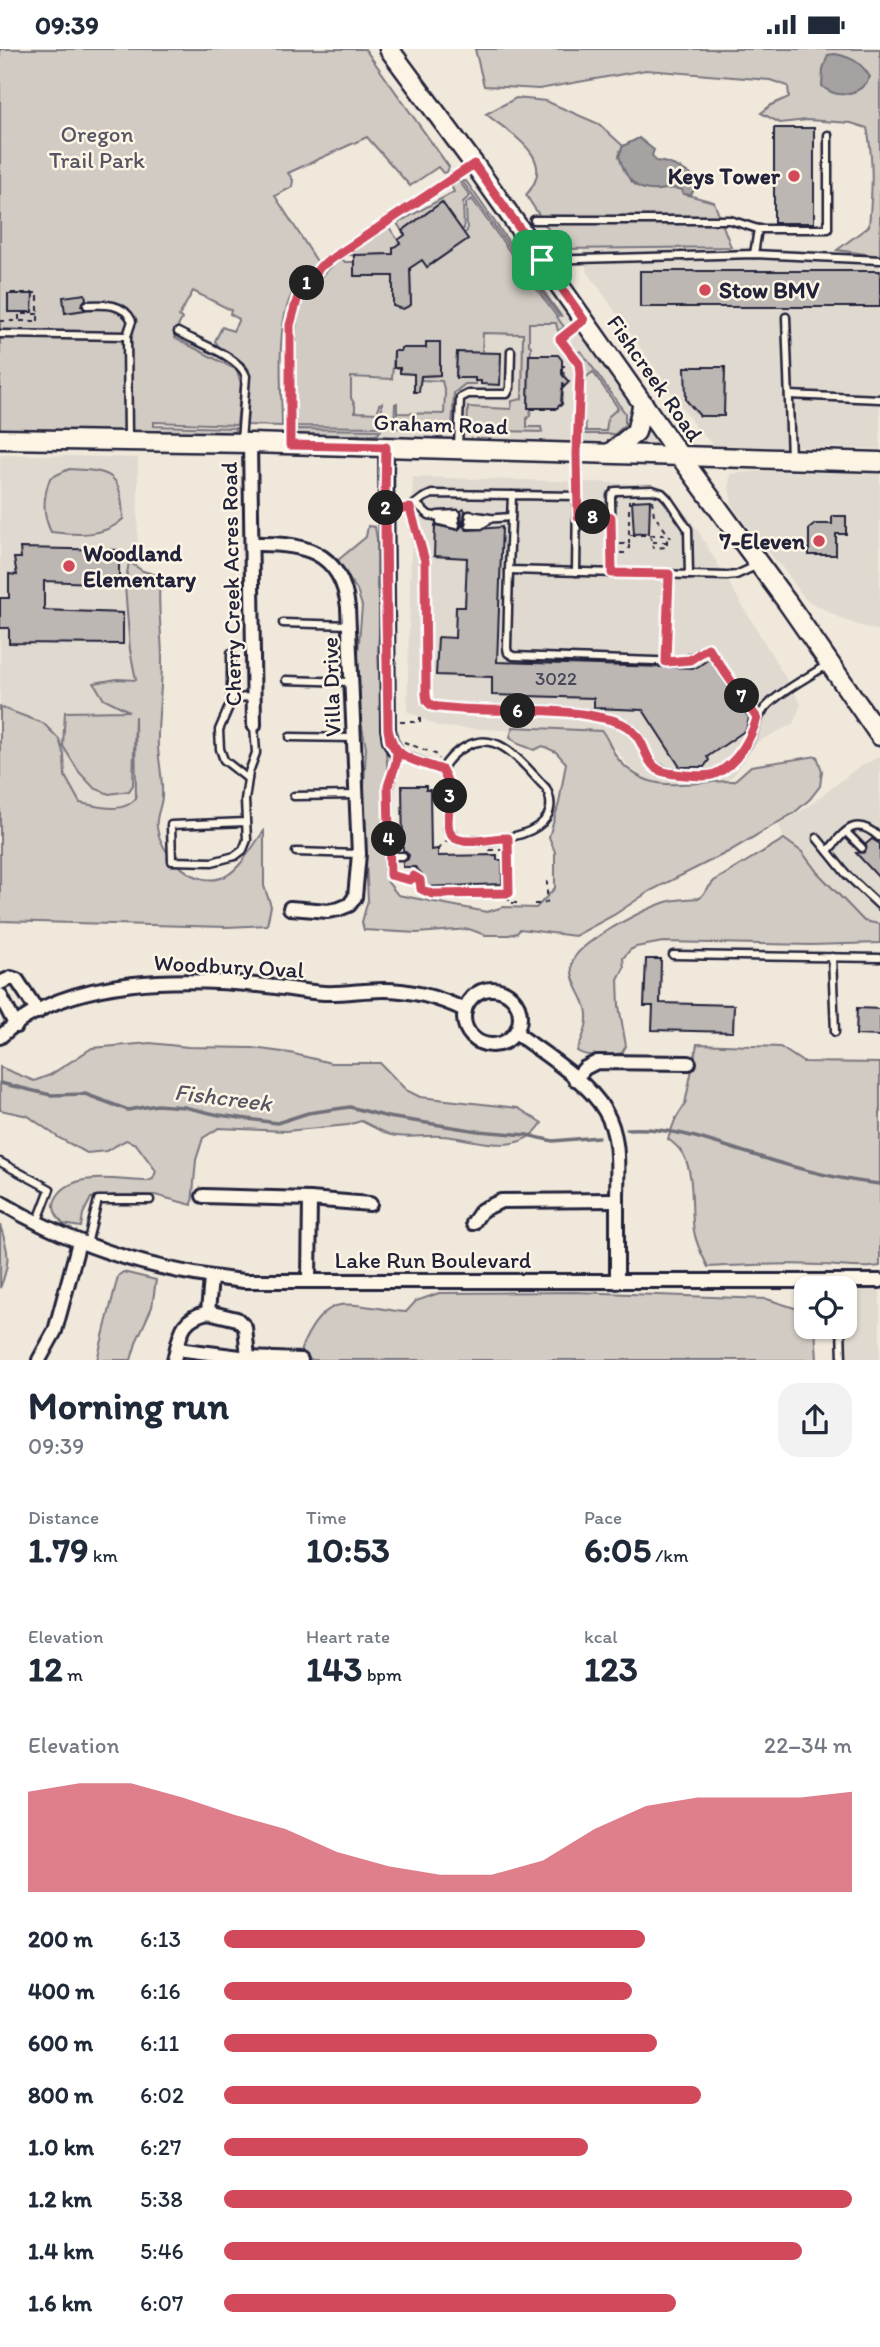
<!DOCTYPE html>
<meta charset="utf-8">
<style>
:root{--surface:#fff;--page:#f2f2f3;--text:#1f2937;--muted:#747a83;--accent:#d1495b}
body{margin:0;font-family:Itim,sans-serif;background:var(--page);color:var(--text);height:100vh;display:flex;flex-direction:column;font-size:26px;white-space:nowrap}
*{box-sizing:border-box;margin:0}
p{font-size:23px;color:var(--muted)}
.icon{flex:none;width:38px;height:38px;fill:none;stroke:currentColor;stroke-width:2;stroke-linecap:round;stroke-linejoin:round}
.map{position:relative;height:1311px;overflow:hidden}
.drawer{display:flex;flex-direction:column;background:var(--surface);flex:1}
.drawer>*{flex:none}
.buttons{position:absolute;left:794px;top:1227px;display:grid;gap:14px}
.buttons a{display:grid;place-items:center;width:63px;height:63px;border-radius:14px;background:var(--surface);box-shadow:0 2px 5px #0004;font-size:35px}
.pin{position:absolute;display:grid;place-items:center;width:60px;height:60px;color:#fff;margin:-30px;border-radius:14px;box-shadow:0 4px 10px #0006}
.km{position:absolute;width:35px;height:35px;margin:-18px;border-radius:50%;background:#222;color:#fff;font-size:19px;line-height:35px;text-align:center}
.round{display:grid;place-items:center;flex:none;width:74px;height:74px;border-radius:21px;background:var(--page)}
.head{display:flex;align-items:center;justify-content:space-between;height:119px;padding:0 28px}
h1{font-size:38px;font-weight:700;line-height:52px}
.stats{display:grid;grid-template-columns:repeat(3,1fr);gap:10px;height:119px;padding:7px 28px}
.stats div{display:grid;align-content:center}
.stats b{font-size:35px;font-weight:700}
.stats small{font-size:19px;font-weight:400}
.stats p{font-size:19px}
.chart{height:196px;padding:14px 28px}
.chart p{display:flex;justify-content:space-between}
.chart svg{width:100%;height:126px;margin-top:7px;fill:var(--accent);opacity:.7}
ul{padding:0 28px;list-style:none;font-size:23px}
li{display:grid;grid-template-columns:112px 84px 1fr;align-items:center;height:52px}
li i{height:18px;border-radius:9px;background:var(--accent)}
.status{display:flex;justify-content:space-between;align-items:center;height:49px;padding:0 35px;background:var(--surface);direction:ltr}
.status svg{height:19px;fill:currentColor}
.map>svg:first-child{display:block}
</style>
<div class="status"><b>09:39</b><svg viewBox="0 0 49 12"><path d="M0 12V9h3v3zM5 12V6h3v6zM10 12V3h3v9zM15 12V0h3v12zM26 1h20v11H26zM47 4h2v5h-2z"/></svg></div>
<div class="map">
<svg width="880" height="1311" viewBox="0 0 880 1311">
<rect width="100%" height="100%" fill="#efe8db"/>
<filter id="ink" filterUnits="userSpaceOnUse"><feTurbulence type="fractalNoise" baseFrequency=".0143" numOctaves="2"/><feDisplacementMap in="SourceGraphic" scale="14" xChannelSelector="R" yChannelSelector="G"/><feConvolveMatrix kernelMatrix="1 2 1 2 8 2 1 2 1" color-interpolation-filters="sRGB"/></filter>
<g filter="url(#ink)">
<g fill="#e0d9cf">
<path d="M582,198h149l149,6v196l-167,-4 -18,-19 -108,-155z"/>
<path d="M570,250l109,156 -389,-10v-120l224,4z"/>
<path d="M0,405l138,4 -2,371 -136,-2z"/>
<path d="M761,422l119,3v156h-6l-28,-9 -41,-22 -19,-27 -35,-40 -19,-27 -3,-18 1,-13z"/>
<path d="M413,428l243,7 15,8 27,39 103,173 -8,20 -36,18 -23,33 -21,14 -27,2 -35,-9 -20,-13 -26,-34 -165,-8 -33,-16z"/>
<path d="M880,707v168l-16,-3 -46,-48 -16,-21 -18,-13 -5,-15 27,-16 50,-39z"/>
<path d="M840,1232h40v79h-38l-1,-33h4v-39h-5z"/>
</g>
<g fill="#d1cbc3" stroke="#7a767f" stroke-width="2">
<path d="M0,0h365l84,118 -2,5 -4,1 -5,-6 -28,19 -43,-49 -79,36 5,7 -1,7 -17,9 43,67c-6,5 -12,9 -16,15 -30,35 -20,104 -20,148l-35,-1 2,-55c-8,-14 -27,-15 -34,-29l7,-14 11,4 6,-12 -9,-5 1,-4 -38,-19 -14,25 3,3 -8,15 1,4 62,32 4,14 -4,41 -83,-3v4l82,2 -4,7 -232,-4z"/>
<path d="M475,0h405v207l-43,-6 32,-24c3,-33 5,-65 -2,-98l-16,-5 -44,-3 -27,3 -19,-10 10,-8 18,-8 -1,-11 -18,-6 -124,-10 -107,19 -55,-3z"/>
<path d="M516,49l30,3 53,23 24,22 -3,5 45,38 7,-2 10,3 2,4 30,8 17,45 -170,2 -35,-54c33,-36 -14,-60 -40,-81z"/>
<path d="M457,132h2l11,15 -7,6 1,27 -2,1 -21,-27 -39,28 -5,-8 57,-31 -3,-7z"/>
<path d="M462,132h4l95,135h-2z"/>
<path d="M472,150l92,128 -6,4 -2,-8h-27v22l2,1 -3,61 3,1 -1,8 -3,2v9h14l1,5 -75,-2 1,-23 43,2 1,-8 10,-2 1,-65 -40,-1 -1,20h-25l-1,24 19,1 2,3 -1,3h-11l-11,9 -2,36 -58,-1 1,-24 2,-1v10l47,1 1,-21 -3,-12 -21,-1v-4l19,-1v-32l-14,-1v6h-24l-1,3h-7l-2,28 -41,-2v21l4,7v7l23,1 1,-9 3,-1 -1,24 -88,-1c1,-34 -4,-103 13,-132 9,-14 23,-25 35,-36l4,4h9l1,14h38v29l10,4 8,-4 -1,-37 12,-8 6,7 39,-28 -3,-6 3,-2 -1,-28z"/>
<path d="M389,178l11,16 -7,5v6l-39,2 -7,-2z"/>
<path d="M581,302l44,62v12l-10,9h-31l1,-13 1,10h20l2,-14 10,-9 -25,-36 -8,6v-14l-7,-12z"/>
<path d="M293,380l88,1 -3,4c-23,0 -63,5 -84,-1z"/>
<path d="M69,420c44,2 52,4 54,50 -18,18 -48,16 -72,13 -9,-19 -8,-34 -1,-54z"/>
<path d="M368,477l7,1 2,12v49l4,19 -3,43 2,46 8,76 -3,38 -1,55 3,16 11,14 89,17 16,-5 33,1 19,-20v-36l-6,-15 10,-34 7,-40 -10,-11 -13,-6 -9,4 -15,-6 -9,-7 3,-10 89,4c7,9 10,21 17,29 33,38 72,20 115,21l17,-15 66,-10 5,15 -2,15 -10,13 -16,14 -66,39 -78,39 -36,24 -39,21 -55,-7 -3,4 -8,2h-24l-16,-6 -52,4 -53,-3 -2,-8 6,-22 -5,-93 3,-59 -11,-59 7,-83 -5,-16 -20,-29 29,-24z"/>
<path d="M129,513l14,9 17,5c-3,29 2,57 2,86 0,28 -5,57 -4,85 1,16 5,33 4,49 0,10 -7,21 -5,31 3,28 39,64 69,49 16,-9 27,-31 38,-45v55l7,20 -4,19 -40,2 -227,-6v-214l43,16 16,16 5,16 1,21 15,27c18,3 43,12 56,-5l-1,-82 -2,69 -4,6 -20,3 -15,-6 -15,-16 -16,-26 2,-34 64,-1 -26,-13 -9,-15 23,-4 19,1 -6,-30 -5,-65z"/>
<path d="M784,790l18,13 16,21 46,48 16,3v19l-69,2 -148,-3 -27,5 -6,3 -7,8 1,10 -6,11 1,27 7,40 -4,7c-12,3 -35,5 -45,-2 6,-15 14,-30 8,-46 -5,-14 -15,-25 -13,-41 1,-20 72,-54 91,-61 11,-4 26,-4 37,-5l14,-17z"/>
<path d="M150,994l38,4 65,1 37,5 41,10h49l26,27 14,7 98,11 24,15c-24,37 -67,14 -102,13 -16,-1 -33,3 -49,-1 -10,-3 -20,-10 -30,-14l-13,4 -62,6 -67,-3 -16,10 -7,22 -4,45 -37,-10h-40l-24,3 -8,16 -2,13 -18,-3c-8,-10 -13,-18 -5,-29 17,-25 63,-14 90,-14l5,-2 3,-8 -20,-27 -10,-4 -20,11 -19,2 -28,-15 -31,-22 -28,-6v-43l34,14 16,-6 42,-27z"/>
<path d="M697,995l83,3 23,15 77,1v203c-21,4 -40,-1 -61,-1 -37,-2 -74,0 -111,2 -6,-12 -12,-23 -14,-36 -4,-23 2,-62 -14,-81 -3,-4 -8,-8 -12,-11l7,-19 10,-16z"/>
<path d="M0,1176c9,27 11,36 0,63z"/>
<path d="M123,1223l33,8 -4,27 -15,33 -6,20h-34l21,-84z"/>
<path d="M575,1243l192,7 40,13v15h8l2,33h-519c4,-19 20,-51 42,-55 13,-3 51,6 66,7l10,-11 23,-8z"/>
</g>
<g fill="#a6a2a2" stroke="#716f79" stroke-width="2">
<path d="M835,5c16,3 26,8 35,23 -9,18 -33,23 -48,9l1,-17 5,-14z"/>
<path d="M639,89l15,12 -2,5 4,6c14,1 35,10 42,22l-7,12 -8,-1 -1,-4c-10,-3 -14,-1 -23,0 -24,3 -34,-13 -40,-34l4,-10z"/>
</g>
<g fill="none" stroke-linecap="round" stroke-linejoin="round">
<g stroke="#716f79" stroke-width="3.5">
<path d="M0,1034l51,12 34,-1 43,16 29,-5 27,2 35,8 58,8 31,-10 42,-6 38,10 90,14 49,4 26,6 45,-4"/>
<path d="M627,1080c45,-3 84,13 127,26 40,13 83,25 126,29"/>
</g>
</g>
<g fill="#bcb7b3" stroke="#22223b" stroke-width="2">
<rect x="774" y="79" width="40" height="95"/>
<path d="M442,153l26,37 -41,28 -5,-7 -12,8 1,37 -8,4 -10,-3v-30h-39v-21l39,-1v-6l7,-5 -2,-3 7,-5 -3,-4z"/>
<rect x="640" y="222" width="240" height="36"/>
<path d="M8,245h25l-1,18h-24z"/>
<path d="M85,245l1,5 -5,6 4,5 -20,3 -2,-16z"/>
<path d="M426,293h14v33l-19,1 -2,16h-5v-18l-14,-1v-5h-6v-17h7v-3h25z"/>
<path d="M457,303l44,1 -1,32 -19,-1v-3h-6v-3h-19z"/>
<path d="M529,306h29l4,5v14l7,8 -7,7 -1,15 -4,4h-29z"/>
<path d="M685,318h40l-1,49h-24l-14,-16z"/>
<path d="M650,451l-1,33 -15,1 -2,-33z"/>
<path d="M464,460l1,2 -2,15 4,4 35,-3 -5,135 199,6 13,-9 40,59 -3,12 -39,27 2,3 -5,7h-24l-37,-57 -49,-2v-10l-102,-3v-18l-56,-2 2,-38 17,1 1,-31h9l2,-49 -33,-2 1,-31 23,5 4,-4 -1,-15z"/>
<path d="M832,467h14v18h-10v21h-27v-26l6,-5h17z"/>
<path d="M20,499l99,2v34l-75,-3v29l79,3v31l-114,-1v-15h-9v-30h9v-24l8,1 -3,-17h7z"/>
<path d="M402,737h24v4h4l1,60 7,-1v7l59,-1v5h5v24l-80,3v-13l-7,-7h-12v-5l5,-3 1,-4 -6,-5z"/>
<path d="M872,790l8,5v35l-24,-26 9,-1 1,-8z"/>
<path d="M646,910h15l-1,44 74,2 -1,27 -81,-2 1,-24h-9z"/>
<path d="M857,959l23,1v27l-24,-1z"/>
</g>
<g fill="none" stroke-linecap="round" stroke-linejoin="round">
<g stroke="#22223b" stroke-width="11">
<g id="lane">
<path d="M534,171h196l28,9h70v-94"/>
<path d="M754,205l4,-25"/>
<path d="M544,211l210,-6 126,6"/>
<path d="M87,256c17,-1 37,-2 45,16l-5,15 1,104"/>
<path d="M786,268l5,141"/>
<path d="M582,273l-22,17 19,25 1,9 -3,123 -65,-1 -3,75 218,6 9,-1 22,-10"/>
<path d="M178,283c19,10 62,25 68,44l-5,65"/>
<path d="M0,285l127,2"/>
<path d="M789,346l91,4"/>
<path d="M290,394v-118l9,-32 22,-27 151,-101"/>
<path d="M458,398l2,-49 8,-4h39l3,-6 1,-37"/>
<path d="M416,455l13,11 27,5"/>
<path d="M410,459l15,53 1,133 1,7 5,5c59,9 136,-5 191,18 33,13 5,48 66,51 9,0 19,2 27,-2 13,-5 31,-25 36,-38 5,-12 7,-23 18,-32 16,-15 39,-26 58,-39"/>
<path d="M386,461l24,-2 13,-10 9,-4 80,1"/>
<path d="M438,466l19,-1"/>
<path d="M469,466l21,3"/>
<path d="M578,468h33"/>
<path d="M469,471l42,-3"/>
<path d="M440,472l16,4"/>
<path d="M469,476h12l6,-4"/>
<path d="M509,521l-2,78 1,5 5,3 170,6 25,-14 49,70"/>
<path d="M576,523l1,-76"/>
<path d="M612,524l-1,-77 4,-5 37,-1 10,3 5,5 21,31 1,46"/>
<path d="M283,574l67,2"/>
<path d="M231,604v49l-12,28 1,19 4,11 24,19"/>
<path d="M666,613l3,-88"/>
<path d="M286,631l65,2"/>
<path d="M231,649l22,-1"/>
<path d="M290,688l64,1"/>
<path d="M294,747l63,-1"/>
<path d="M246,773l-75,3 1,36 40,1 23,-6 8,-6 4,-10 -2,-40 4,-28 7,-19 -2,-28"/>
<path d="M846,783l16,16"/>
<path d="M817,789l30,37 33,31"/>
<path d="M828,802c17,-20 27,-36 51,-14"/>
<path d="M296,803l63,2"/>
<path d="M389,807h14"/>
<path d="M389,821v-84l7,-23v-11l46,18 8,20 -2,39 10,11c30,4 112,-3 88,-52 -22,-22 -47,-61 -81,-41 -10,5 -18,13 -23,23"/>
<path d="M673,906l207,3"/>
<path d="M832,908l3,75"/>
<path d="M0,1113l50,27 -13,34"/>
<path d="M87,1195l11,-44h52"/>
<path d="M841,1278l1,33"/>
</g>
</g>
<g stroke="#22223b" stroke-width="18">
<g id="street">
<path d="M250,394l4,282"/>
<path d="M386,398l2,282 2,12 6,11"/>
<path d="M252,495c49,-1 89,5 96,63l11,247 -4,43 -6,8 -10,4 -11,2 -38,-3"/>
<path d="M0,934l11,-5 6,2 21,32"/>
<circle cx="492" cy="968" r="28"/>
<path d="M0,946l16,31"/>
<path d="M516,984c28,21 71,47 89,78 16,26 12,59 12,89 0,28 0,55 0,82"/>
<path d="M0,988c68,-64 190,-60 276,-50 16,2 32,5 48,6 20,1 39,-3 59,-3 30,0 55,7 82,20"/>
<path d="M575,1030l10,-11 12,-6 92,1"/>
<path d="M203,1147l107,3 60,5"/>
<path d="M0,1153c75,45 156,70 244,79h636"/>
<path d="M473,1174l9,-13 19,-9 116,-1"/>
<path d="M309,1232l1,-82"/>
<path d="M208,1263l29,7 8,8 3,31"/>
<path d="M177,1300l71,9 53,2"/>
<path d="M39,1311l16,-29 24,-89"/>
<path d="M174,1311c7,-26 5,-41 34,-48l3,-34"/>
</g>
</g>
<g stroke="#22223b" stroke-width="23">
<g id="secondary">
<path d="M389,0l85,115 205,291 108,147 93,134"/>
<path d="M0,390l250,4 630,19"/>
<path d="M610,404l26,-21 7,-29"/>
</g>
</g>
<g stroke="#22223b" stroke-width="2" stroke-dasharray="5 5" stroke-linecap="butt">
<path d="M11,244h27v33"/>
<path d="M19,271v-6h19"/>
<path d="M0,272h37"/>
<path d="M0,339v-27"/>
<path d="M531,360h26l5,-5 2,-39"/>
<path d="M652,451l2,15 17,23"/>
<path d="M630,486h36"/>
<path d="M650,486l3,13 14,-1v-12"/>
<path d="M652,493h15"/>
<path d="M620,495h9v5"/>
<path d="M629,495v-44"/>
<path d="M620,504h8"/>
<path d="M400,673h20v-9"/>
<path d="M404,693l34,13 1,4"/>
<path d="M508,797l1,57h10"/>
<path d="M438,800l9,-8"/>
<path d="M489,801h19"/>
<path d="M397,827l12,4 4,-4 7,4 1,9 12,5 76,-1"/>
<path d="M414,827l4,-5"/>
<path d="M534,855h9l4,-2v-21"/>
</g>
<use href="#lane" stroke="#fcf5e5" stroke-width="6"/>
<use href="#street" stroke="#fcf5e5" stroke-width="12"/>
<use href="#secondary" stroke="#fcf5e5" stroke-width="18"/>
</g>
</g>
<g fill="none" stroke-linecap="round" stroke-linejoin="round" filter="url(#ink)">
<g stroke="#fff" stroke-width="14">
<path id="route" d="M542,211l-68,-96 -153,102 -22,27 -9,32v120l96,2c-3,94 1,188 2,282 6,32 28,31 54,41 3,6 7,13 8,20 2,21 -14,52 20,51 13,0 26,-3 38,-3l1,55 -77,1 -11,-5 -1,-9 -7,-4 -3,4 -20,-5 -2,-89 8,-23 1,-11 -7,-11 -2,-12 -2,-219 24,-2 15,53 1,133 1,7 5,5c55,9 112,-1 166,11 17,3 32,7 41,22 7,11 8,24 20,31 8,4 17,4 26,5 10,0 23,3 32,-2 21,-10 34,-35 40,-55l-49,-70 -18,12 -24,2 3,-88 -57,-1 -1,-56h-33l-1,-64 3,-80 -1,-9 -19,-25 24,-19 -42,-60"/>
</g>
<use href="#route" stroke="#d1495b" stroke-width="9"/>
</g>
<g fill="#d1495b" stroke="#fcf5e5" stroke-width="2.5">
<circle cx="794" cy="127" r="7"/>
<circle cx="705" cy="241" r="7"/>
<circle cx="819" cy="492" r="7"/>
<circle cx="69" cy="517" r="7"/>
</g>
<g text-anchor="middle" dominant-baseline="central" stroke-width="5" stroke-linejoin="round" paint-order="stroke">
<g font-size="19" fill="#484759">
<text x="556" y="629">3022</text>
</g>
<g font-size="23" fill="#575564" stroke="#fcf5e5">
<text x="97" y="85">Oregon<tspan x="97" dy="26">Trail Park</tspan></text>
</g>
<g font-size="23" font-weight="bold" fill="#22223b" stroke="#fcf5e5" text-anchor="end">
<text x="780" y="127">Keys Tower</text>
<text x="719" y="241" text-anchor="start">Stow BMV</text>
<text x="805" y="492">7-Eleven</text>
<text x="83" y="504" text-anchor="start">Woodland<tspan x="83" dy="26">Elementary</tspan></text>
</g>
<g font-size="23" fill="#22223b" stroke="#fcf5e5">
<text transform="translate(655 329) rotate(55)">Fishcreek Road</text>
<text transform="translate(441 375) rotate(2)">Graham Road</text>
<text transform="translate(231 535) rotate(-91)">Cherry Creek Acres Road</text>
<text transform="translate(331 638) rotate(-92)">Villa Drive</text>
<text transform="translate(229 917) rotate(3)">Woodbury Oval</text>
<text x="433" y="1211">Lake Run Boulevard</text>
</g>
<g font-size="24" font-style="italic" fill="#575564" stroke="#fcf5e5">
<text transform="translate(223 1048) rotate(7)">Fishcreek</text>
</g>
</g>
</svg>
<div class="buttons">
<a><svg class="icon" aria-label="locate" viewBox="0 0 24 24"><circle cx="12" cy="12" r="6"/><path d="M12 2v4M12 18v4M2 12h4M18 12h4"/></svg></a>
</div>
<div class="pin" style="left:542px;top:211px;background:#1e9e55"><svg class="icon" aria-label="arrive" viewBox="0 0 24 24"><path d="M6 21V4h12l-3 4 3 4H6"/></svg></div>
<b class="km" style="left:307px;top:234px">1</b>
<b class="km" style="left:386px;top:459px">2</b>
<b class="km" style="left:450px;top:747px">3</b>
<b class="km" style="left:389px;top:790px">4</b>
<b class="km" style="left:518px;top:662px">6</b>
<b class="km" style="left:742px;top:647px">7</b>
<b class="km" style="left:593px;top:468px">8</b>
</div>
<section class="drawer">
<div class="head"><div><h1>Morning run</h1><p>09:39</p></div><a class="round"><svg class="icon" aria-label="share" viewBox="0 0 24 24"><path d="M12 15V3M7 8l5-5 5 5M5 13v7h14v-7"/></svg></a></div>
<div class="stats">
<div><p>Distance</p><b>1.79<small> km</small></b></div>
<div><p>Time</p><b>10:53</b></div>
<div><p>Pace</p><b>6:05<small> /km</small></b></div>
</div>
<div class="stats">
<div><p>Elevation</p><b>12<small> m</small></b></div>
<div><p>Heart rate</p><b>143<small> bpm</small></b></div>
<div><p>kcal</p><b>123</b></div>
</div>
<div class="chart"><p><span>Elevation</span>22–34 m</p>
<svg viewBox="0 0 160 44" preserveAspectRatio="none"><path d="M0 44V9L10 6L20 6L30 11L40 17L50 22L60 30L70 35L80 38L90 38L100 33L110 22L120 14L130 11L140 11L150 11L160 9V44z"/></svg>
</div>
<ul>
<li><b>200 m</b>6:13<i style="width:67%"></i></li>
<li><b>400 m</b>6:16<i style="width:65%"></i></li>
<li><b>600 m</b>6:11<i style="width:69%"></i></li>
<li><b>800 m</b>6:02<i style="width:76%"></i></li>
<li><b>1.0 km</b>6:27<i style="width:58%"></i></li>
<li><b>1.2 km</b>5:38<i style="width:100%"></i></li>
<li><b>1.4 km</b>5:46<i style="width:92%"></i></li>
<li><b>1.6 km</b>6:07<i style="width:72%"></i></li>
</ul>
</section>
